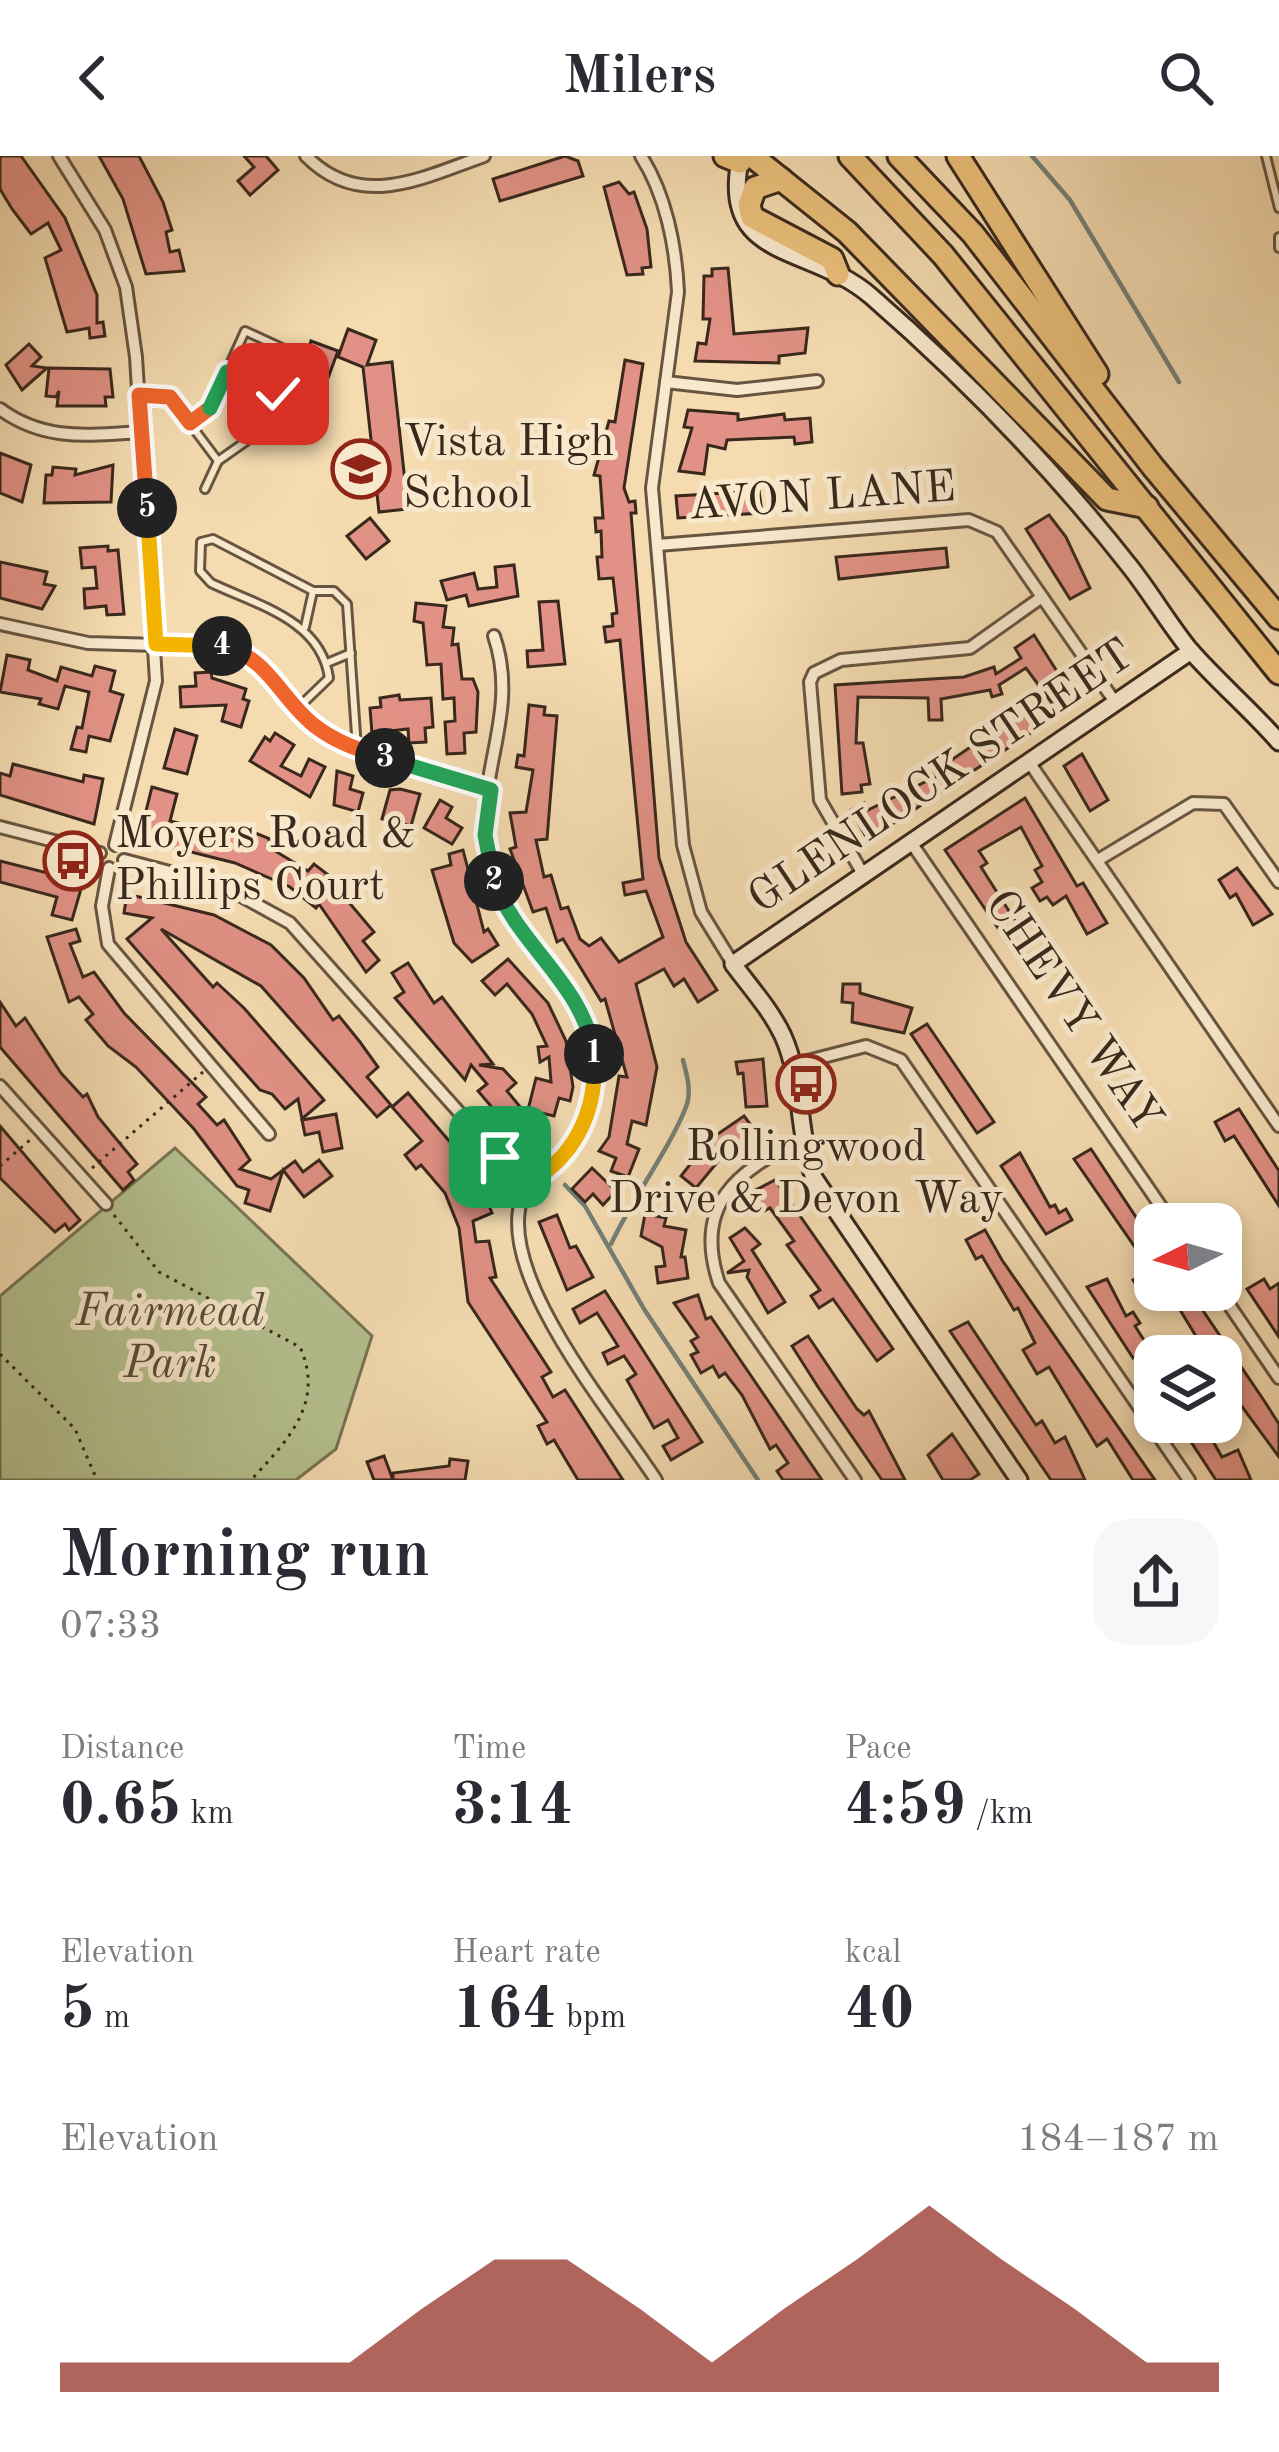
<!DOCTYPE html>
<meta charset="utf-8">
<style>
:root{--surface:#fff;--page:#f7f7f7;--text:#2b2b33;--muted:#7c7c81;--accent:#8f2418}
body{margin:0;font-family:"Old Standard TT",serif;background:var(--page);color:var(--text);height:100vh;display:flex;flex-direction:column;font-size:45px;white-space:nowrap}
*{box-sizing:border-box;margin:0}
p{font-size:39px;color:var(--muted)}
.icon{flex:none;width:66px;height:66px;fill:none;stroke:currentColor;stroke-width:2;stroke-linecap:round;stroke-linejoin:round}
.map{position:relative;height:1324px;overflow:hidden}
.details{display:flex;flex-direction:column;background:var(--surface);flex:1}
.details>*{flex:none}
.needle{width:78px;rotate:265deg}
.tools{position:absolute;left:1134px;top:1047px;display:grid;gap:24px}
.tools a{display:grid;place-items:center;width:108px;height:108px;border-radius:24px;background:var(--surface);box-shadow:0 6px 18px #0003;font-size:60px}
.pin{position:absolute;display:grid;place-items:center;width:102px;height:102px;color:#fff;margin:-51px;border-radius:24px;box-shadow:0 6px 18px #0006}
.km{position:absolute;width:60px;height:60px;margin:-30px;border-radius:50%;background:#222;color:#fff;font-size:33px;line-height:60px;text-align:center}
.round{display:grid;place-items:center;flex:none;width:126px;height:126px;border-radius:36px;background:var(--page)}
.overview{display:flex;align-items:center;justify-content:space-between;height:204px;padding:0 60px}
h1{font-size:66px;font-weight:700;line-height:90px}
.figures{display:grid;grid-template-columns:repeat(3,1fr);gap:18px;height:204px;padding:12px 60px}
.figures div{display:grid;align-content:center}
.figures b{font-size:60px;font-weight:700}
.figures small{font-size:33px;font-weight:400}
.figures p{font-size:33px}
.chart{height:336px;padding:24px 60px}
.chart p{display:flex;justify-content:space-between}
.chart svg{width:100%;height:216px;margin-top:12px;fill:var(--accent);opacity:.7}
header{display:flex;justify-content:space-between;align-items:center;height:156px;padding:0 60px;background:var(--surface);font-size:54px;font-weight:700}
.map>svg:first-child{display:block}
</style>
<header><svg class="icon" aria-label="back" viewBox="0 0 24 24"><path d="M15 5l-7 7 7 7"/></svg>Milers<svg class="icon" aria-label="search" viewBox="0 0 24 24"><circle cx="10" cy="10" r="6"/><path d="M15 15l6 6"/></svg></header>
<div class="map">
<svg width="1279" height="1324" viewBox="0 0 1279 1324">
<rect width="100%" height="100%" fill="#f4dbb0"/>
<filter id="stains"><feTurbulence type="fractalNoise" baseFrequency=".00167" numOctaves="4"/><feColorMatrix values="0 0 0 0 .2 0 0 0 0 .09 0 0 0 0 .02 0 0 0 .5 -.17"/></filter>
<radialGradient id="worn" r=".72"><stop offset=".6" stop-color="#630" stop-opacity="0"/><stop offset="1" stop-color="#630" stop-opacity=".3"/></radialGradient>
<path fill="#b5c190" stroke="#777456" stroke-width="3" d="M175,992l197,188 -36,113 -40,31h-296v-184z"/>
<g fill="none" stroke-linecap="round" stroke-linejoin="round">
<g stroke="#758076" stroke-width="4.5">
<path d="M1032,0l38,44 109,182"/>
<path d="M565,1029l20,21 59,103 114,171"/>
<path d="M611,1088c21,-45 59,-96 75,-137 6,-16 1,-31 -3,-47"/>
</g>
</g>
<g fill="#e19185" stroke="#39281c" stroke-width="3">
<path d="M0,0h21l44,62 32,77v28l6,-1 2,14 -15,2 -1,-10 -22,4 -22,-74 16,-8 -13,-27 -17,11 -19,-25 -12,-20z"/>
<path d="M99,0h40l24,46 9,28 -6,2 4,20 9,-2 5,21 -38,3 -23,-75z"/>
<path d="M244,0h22l12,14 -28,25 -12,-14 16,-14z"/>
<path d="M565,0l13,5 5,15 -83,25 -7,-22z"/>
<path d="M619,26l10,12 5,-2 13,37 4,38 -9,1 1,6 -16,1 -23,-88z"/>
<path d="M728,112l6,66 74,-6 -3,25 -26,3v7l-84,-2 3,-18 8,1 4,-25h-7l1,-43h8v-7z"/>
<path d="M348,173l28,11 -9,25 25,-3 16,147 -29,3 -16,-145 -25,-10z"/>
<path d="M311,185l27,10 -34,92 -27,-10z"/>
<path d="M29,188l12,13 -9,9 15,2 -25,22 -16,-25z"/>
<path d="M625,204l18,4 -19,124 5,14 6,-1 1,12h-5l28,345 27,84 31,48 -19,12 -14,-23 -10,7 -10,-17 -28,15 21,83 -11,58 -14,-4 -5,23 12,5 -11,28 -17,-6 5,-13 -17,-7 10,-14 10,-61 8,1 -22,-78 -4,2 -38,-62 -6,3 -11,-34 -13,4 -23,-63 6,-2 -6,-34 16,-1 7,-42 -17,-3 2,-12 6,1 5,-51 16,2 -1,8 13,1 -10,123 -11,1 8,37 7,-2 10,34 7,-2 12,32 9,7 12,-8 18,24 44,-25 -17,-46 -21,4 -2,-12 20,-4 -23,-239 -14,2 -2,-15 9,-1 -1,-12 5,-1 -4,-35 -14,1 -2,-22h5l-1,-26 -5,1 -1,-14h8l-3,-42 -6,-1 15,-54 6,1z"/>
<path d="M49,212l61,1 3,28h-8l1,9h-49l2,-15 -3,6 -10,-1z"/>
<path d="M688,254l50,4v6l46,-6 1,6 25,-2 2,24 -17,2 -1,-7 -67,3 -2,9 -17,-4 -4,29 -25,-3 13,-43 -8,-1z"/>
<path d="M0,297l31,12 -9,37 -22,-9z"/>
<path d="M113,309l-2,37 -67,1 2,-28h6l1,-8 23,2 -1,6z"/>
<path d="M759,335l3,22 -84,5 -2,-22z"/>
<path d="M1049,359l17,22 24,51 -20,11 -44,-70z"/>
<path d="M370,362l19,23 -23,18 -19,-23z"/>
<path d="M108,390v5l10,-1 6,64 -17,1 -1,-9 -21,2 -1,-19 13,-1 -2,-21 -13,1 -2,-20z"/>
<path d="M946,392l2,19 -109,12 -3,-22z"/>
<path d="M0,406l47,10 -3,12 11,2 -13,23 -42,-11z"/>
<path d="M514,409l4,31 -49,10 -3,-11 -19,5 -6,-19 33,-8 4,16 19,-2 -2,-20z"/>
<path d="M558,445l7,63 -37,3 -1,-16 16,-1 -4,-48z"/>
<path d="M416,447l30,3 -3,21 11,1 -2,17 6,-1 4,35h11l5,13 -2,40 -12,1 1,20 -18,1 -2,-32 10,-1 -1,-23 -11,1 -2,-35 -14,1 -4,-42 -9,-2z"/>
<path d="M1034,479l43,68 -17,11 -34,-46 -27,17 3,9 -10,3 -2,-7 -49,9 1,21h-13l-1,-22 -70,-1 -2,46h7l7,41 -9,1 1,7 -20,2 -7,-109 129,-8 30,-10 2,7 25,-16 -6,-10z"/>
<path d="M7,499l23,5 -2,10 29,11 4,-14 31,9 3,-10 20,5 -5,20 13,4 -13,46 -21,-5 -3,16 -15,-3 6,-22 5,1 7,-36 -24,-6 -7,23 -19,-5 2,-5 -41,-7z"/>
<path d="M211,516l1,6 34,11 -3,10 6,2 -8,26 -19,-6 4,-16 -45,2 -1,-20 16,-1 -1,-13z"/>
<path d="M399,539l1,5 31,-2 2,29 -8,1 1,14 -17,1 -1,-14 -36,4 -2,-25 11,-1 -1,-9z"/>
<path d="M1026,553l11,20 -169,111 -17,-30 13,-7 4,7 69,-34 -3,-4z"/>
<path d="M175,573l22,7 -10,38 -23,-6z"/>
<path d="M275,577l19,12 -13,21 20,10 8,-17 16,8 -15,30 -60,-36 15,-24 5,4z"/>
<path d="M1082,598l26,46 -18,11 -26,-45z"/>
<path d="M13,608l70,18 1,-7 19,4 -9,45 -94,-29v-22l10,3z"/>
<path d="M337,615l16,5 -3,13 13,4 -5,19 -24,-7z"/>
<path d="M152,631l25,7 -7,27 75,18 3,-9 22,9 -3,7 41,25 6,-7 13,10 -5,6 20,14 32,38 -11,9 16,19 -13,12 -47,-68 -3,4 -26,-21 -55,-24 -96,-24z"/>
<path d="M400,633l20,5 -9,32 -29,-7 8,-29z"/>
<path d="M1025,642l52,88 6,-3 24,40 -20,11 -21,-38 -13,9 -6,-8 -7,4 -8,-13 10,-6 -7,-12 7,-4 -21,-39 -42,24 8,12 -6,4 33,52 -16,9 -53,-78z"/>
<path d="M440,644l12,7 -6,11 16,10 -10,16 -28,-16z"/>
<path d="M463,694l21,82 4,-3 10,16 -26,17 -18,-19 -22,-73 19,-5 -2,-11z"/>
<path d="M0,705l83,21 -11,38 -20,-5 5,-18 -57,-15z"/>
<path d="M1237,712l35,46 -19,11 -17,-31 -6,4 -11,-18z"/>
<path d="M127,738l87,21 57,30 33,33 29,42 6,-4 21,26 18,25 -11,10 24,28 -14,12 -116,-131 -100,-57 52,58 4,-4 27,25 80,92 -22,19 -4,-20 -13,10 -13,-15 -12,-4 -133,-151 25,-21 -28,-5z"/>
<path d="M76,773l4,12 -10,3 13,33 11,-5 30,41 82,84 -8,7 19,21 7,-5 26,40 -10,9 31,10 24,-18 8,11 16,-12 13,16 -28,21 -21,-27 -13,41 -25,-8 4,-13 -12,-4 -43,-57 -58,-62 -28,-21 -22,-26 7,-6 -14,-17 -10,5 -22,-65z"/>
<path d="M508,803l40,44 18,38 7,46 -3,14 -11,-3 -5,18 -26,-6 8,-32 15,4 -2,-25 -9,5 -2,-15 9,-1 -15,-32 -25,-30 -12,11 -13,-14z"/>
<path d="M408,807l26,40 8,-6 51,67 -14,1 24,4 13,14 -9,8 39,47 -16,14 -52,-61 9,-7 -16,-19 -6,15 -70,-82 9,-6 -12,-19z"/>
<path d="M843,828h17v9l52,15 -8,25 -52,-11 1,-19 -11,-1z"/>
<path d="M0,846l16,24 9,-8 36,55 22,24 4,-3 11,23 39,47 -9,8 6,8 -11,10 -123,-143z"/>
<path d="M927,868l67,98 -17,11 -66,-99z"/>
<path d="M763,903l4,47 -21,1 -3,-34 -5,1 -2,-12z"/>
<path d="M408,937l42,49 26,37 6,22 4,-2 6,14 -19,8 3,21 13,-1 7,36 -6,1 61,94 -9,5 11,20 12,-7 58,90h-45l-24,-40 -7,4 -9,-18 9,-4 -79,-120 -9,-74 -14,-35 -24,-28 -5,4 -11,-14 17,-14 -30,-34z"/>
<path d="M1239,953l40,62v35l-45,-70 -9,5 -10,-19z"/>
<path d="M336,958l6,34 -19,4 -4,-20 -14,3 -3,-15z"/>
<path d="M744,960l12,16 -18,13 -3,-4 -39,47 -15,-12 28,-36z"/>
<path d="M0,970l80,94 -11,10 -4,-6 -10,8 -55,-54z"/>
<path d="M1091,993l64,97v35l-15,10 -7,-11 17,-11 -76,-110z"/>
<path d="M1020,997l30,54 5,-2 4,8 7,-4 6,11 -26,14 -45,-68z"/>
<path d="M592,1012l24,23 -13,14 -10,-11 -8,8 -13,-13z"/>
<path d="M775,1024l118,169 -16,12 -44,-62 -14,9 -8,-12 9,-6 -33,-45 7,-4 -24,-33 -10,5 -10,-20z"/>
<path d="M645,1058l21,4 -2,8 22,4 -5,27h4l3,21 -30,5 -2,-16 9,-1 -3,-19 -21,-11z"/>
<path d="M557,1059l13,33 6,-2 17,31 -26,13 -28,-68z"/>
<path d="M745,1072l15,16 -8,6 33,52 -17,11 -21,-36 2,-7 -22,3 17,-12 -14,-23z"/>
<path d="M985,1074l17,30 153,220h-22l-26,-41 -10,7 -48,-79 -12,7 -14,-24 12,-7 -17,-35 -4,2 -32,-54 -6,3 -10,-19z"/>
<path d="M1107,1123l19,37 7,-4 7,11 -5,3 14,22 -16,10 -46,-71z"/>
<path d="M1264,1123l6,10 9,-6v54l-32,-48z"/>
<path d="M1168,1134h18l7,14 4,-2 66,97 16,25v33l-58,-79v-22h-13z"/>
<path d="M605,1135l97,151 -31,18 -8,-14 15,-8 -10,-18 -14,8 -27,-48 9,-6 -12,-18 -16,8 -5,-11 15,-7 -21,-33 -17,10 -7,-14z"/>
<path d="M698,1139l8,24 5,-2 111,163h-39l-6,-9 11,-8 -12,-18 -6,4 -28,-54 -17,-22 -6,4 -6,-11 -12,7 -10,-18 7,-3 -7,-11 7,-4 -24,-34z"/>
<path d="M968,1166l68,103 6,-4 13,22 10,-6 20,43h-34l-101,-149z"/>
<path d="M808,1180l49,73 7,6 5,-4 36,69h-23l-64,-93 -26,-41z"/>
<path d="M1178,1266h24l20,35 16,-7 13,30h-35z"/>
<path d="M952,1278l27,40 -9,6h-27l-15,-25z"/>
<path d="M384,1300l9,24v-7l56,-7 1,-7 18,2 -3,19h-91l-7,-18z"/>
</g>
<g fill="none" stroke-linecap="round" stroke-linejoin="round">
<g stroke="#685541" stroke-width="12">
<g id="lane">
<path d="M1266,0l13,52"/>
<path d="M1279,81v11"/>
<path d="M227,215l18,-40 39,18 -10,24 4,22"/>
<path d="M139,239l31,2 48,64 44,-31 16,-35 -51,-23 -16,35 -21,16"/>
<path d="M205,333l13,-28"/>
<path d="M305,471l8,-36"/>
<path d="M327,507l24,-10"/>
<path d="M298,552l31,-30c-8,-58 -72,-73 -118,-95l-11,-12 1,-29 12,-3 100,52h21l13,13 10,145"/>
</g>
</g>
<g stroke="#685541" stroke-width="16">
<g id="street">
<path d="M59,0l46,74 21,57 10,70 20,324 -41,164"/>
<path d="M306,0c54,55 116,22 178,0"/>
<path d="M641,0c25,39 35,91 37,136l-26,196 31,357 18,67 32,52"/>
<path d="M666,226l71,8 80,-9"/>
<path d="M0,253c45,33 89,26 141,23"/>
<path d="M658,389l311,-25 28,12 118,170"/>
<path d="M0,468l88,19 139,4 38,21 46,56 32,21 148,45"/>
<path d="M494,480c26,76 -18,136 -7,208 12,89 53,91 90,156 38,68 14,152 -56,187"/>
<path d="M1029,606l250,364"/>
<path d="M0,671l100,26"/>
<path d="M910,685l263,383"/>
<path d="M124,704l99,26 67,37 209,234 24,38c-31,77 90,218 133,285"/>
<path d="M1098,704l95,-57 31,1 55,78"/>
<path d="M109,712l-7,38 6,38 161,190"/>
<path d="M863,718l-43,-74 -10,-118 4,-9 27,-13 129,-12 72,-51"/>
<path d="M792,909l74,-19 35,14 288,420"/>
<path d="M0,930l106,118"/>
<path d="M800,984c-64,32 -107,65 -81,143l136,197"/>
<path d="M1219,1134l60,88"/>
</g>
</g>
<g stroke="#39281c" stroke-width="21">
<g id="secondary">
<path d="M741,0c-24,107 70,87 131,141 93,81 183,174 259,271 21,27 38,56 59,82 28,32 61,60 89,92"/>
<path d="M1019,1324l-205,-302c-17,-46 -11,-98 -31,-142 -12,-26 -33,-49 -50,-72l458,-313"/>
</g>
</g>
<g stroke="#39281c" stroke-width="27">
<g id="highway">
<path d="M725,0l15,6"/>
<path d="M752,0l95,76 260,267 40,8"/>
<path d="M850,0l93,99 336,418"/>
<path d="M899,0l74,78 180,233 126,151"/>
<path d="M958,0l139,218"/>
<path d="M781,23l-26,9 -6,17 3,12 80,42 6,15"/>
</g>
</g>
<g stroke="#39281c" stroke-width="3" stroke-dasharray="3 6" stroke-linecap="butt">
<path d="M0,1010l30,-26"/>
<path d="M92,1012l111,-96"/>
<path d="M114,1059l45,57 141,75c25,56 -12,93 -49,133"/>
<path d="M0,1198l75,75 22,51"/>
</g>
<use href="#lane" stroke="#f8e8cc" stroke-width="6"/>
<use href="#street" stroke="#f8e8cc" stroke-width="10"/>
<use href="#secondary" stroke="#f8e8cc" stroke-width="15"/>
<use href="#highway" stroke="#eabe78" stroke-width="21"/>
</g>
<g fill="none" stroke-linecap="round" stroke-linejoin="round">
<g stroke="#fff" stroke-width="24">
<path id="split-1" d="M500,1001l11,24 10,6c53,-26 77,-75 73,-133"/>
</g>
<g stroke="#fff" stroke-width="24">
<path id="split-2" d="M494,725c24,65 89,102 100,173"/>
</g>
<g stroke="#fff" stroke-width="24">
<path id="split-3" d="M385,602l106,32 -6,45 9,46"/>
</g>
<g stroke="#fff" stroke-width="24">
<path id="split-4" d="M222,490c47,11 59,54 93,80 22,17 45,24 70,32"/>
</g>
<g stroke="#fff" stroke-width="24">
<path id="split-5" d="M147,352l9,136 66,2"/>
</g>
<g stroke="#fff" stroke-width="24">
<path id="split-6" d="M147,352l-8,-113 31,2 20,26 20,-15"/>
</g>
<g stroke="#fff" stroke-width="24">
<path id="split-7" d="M210,252l17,-36 51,22"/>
</g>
<use href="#split-1" stroke="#f5b400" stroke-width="15"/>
<use href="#split-2" stroke="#22a559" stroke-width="15"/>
<use href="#split-3" stroke="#22a559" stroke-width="15"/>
<use href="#split-4" stroke="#f0652b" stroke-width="15"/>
<use href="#split-5" stroke="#f5b400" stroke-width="15"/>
<use href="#split-6" stroke="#f0652b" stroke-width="15"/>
<use href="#split-7" stroke="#22a559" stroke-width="15"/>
</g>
<defs>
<g id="school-ring" transform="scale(3)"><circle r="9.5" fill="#f8e8cc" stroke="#8f2418" stroke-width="1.5"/><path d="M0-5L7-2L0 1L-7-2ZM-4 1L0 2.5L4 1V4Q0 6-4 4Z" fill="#8f2418"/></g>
<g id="bus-ring" transform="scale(3)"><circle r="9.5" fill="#f8e8cc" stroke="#8f2418" stroke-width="1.5"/><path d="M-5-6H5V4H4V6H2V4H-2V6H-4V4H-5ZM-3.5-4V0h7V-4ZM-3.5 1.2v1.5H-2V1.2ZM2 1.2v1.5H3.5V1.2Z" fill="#8f2418"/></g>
</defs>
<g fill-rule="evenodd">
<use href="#school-ring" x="361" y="313"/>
<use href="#bus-ring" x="73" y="705"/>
<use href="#bus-ring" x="806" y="928"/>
</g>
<g text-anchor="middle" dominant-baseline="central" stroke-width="10" stroke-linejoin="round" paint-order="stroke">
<g font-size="45" fill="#39281c" stroke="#f8e8cc" text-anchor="start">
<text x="403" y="287">Vista High<tspan x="403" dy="52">School</tspan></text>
<text x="115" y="679">Moyers Road &amp;<tspan x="115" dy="52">Phillips Court</tspan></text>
<text x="806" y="992" text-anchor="middle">Rollingwood<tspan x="806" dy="52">Drive &amp; Devon Way</tspan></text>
</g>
<g font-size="45" fill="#39281c" stroke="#f8e8cc">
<text transform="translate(822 342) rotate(-4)">AVON LANE</text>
<text transform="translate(942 622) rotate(-34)">GLENLOCK STREET</text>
<text transform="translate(1072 856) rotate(56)">CHEVY WAY</text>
</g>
<g font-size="45" font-style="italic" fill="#584e39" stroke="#f8e8cc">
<text x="170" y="1157">Fairmead<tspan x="170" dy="52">Park</tspan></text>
</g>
</g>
<rect width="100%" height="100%" filter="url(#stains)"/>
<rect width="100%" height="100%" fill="url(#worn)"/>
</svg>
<div class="tools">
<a><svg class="needle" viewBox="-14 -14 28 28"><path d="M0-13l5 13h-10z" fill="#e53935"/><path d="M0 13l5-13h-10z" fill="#7c7c81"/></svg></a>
<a><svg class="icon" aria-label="layers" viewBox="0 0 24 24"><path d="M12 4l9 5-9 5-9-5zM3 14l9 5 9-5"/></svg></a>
</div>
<div class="pin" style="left:500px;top:1001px;background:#1e9e55"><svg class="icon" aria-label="arrive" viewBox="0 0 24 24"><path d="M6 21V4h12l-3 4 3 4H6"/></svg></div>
<div class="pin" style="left:278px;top:238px;background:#d93025"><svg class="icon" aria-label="check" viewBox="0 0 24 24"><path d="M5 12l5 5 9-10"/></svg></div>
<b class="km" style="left:594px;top:898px">1</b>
<b class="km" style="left:494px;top:725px">2</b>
<b class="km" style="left:385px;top:602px">3</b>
<b class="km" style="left:222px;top:490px">4</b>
<b class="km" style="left:147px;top:352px">5</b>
</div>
<section class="details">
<div class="overview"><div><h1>Morning run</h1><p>07:33</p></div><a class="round"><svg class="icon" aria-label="share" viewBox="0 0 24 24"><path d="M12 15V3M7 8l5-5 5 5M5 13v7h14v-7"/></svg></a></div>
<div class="figures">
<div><p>Distance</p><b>0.65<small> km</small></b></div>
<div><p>Time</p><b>3:14</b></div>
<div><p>Pace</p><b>4:59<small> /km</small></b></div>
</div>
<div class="figures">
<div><p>Elevation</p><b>5<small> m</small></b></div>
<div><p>Heart rate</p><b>164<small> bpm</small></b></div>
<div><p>kcal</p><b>40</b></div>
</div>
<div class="chart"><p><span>Elevation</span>184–187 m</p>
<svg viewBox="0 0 160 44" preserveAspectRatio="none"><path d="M0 44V38L10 38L20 38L30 38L40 38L50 27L60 17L70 17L80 27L90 38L100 27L110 17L120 6L130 17L140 27L150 38L160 38V44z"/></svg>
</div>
</section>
